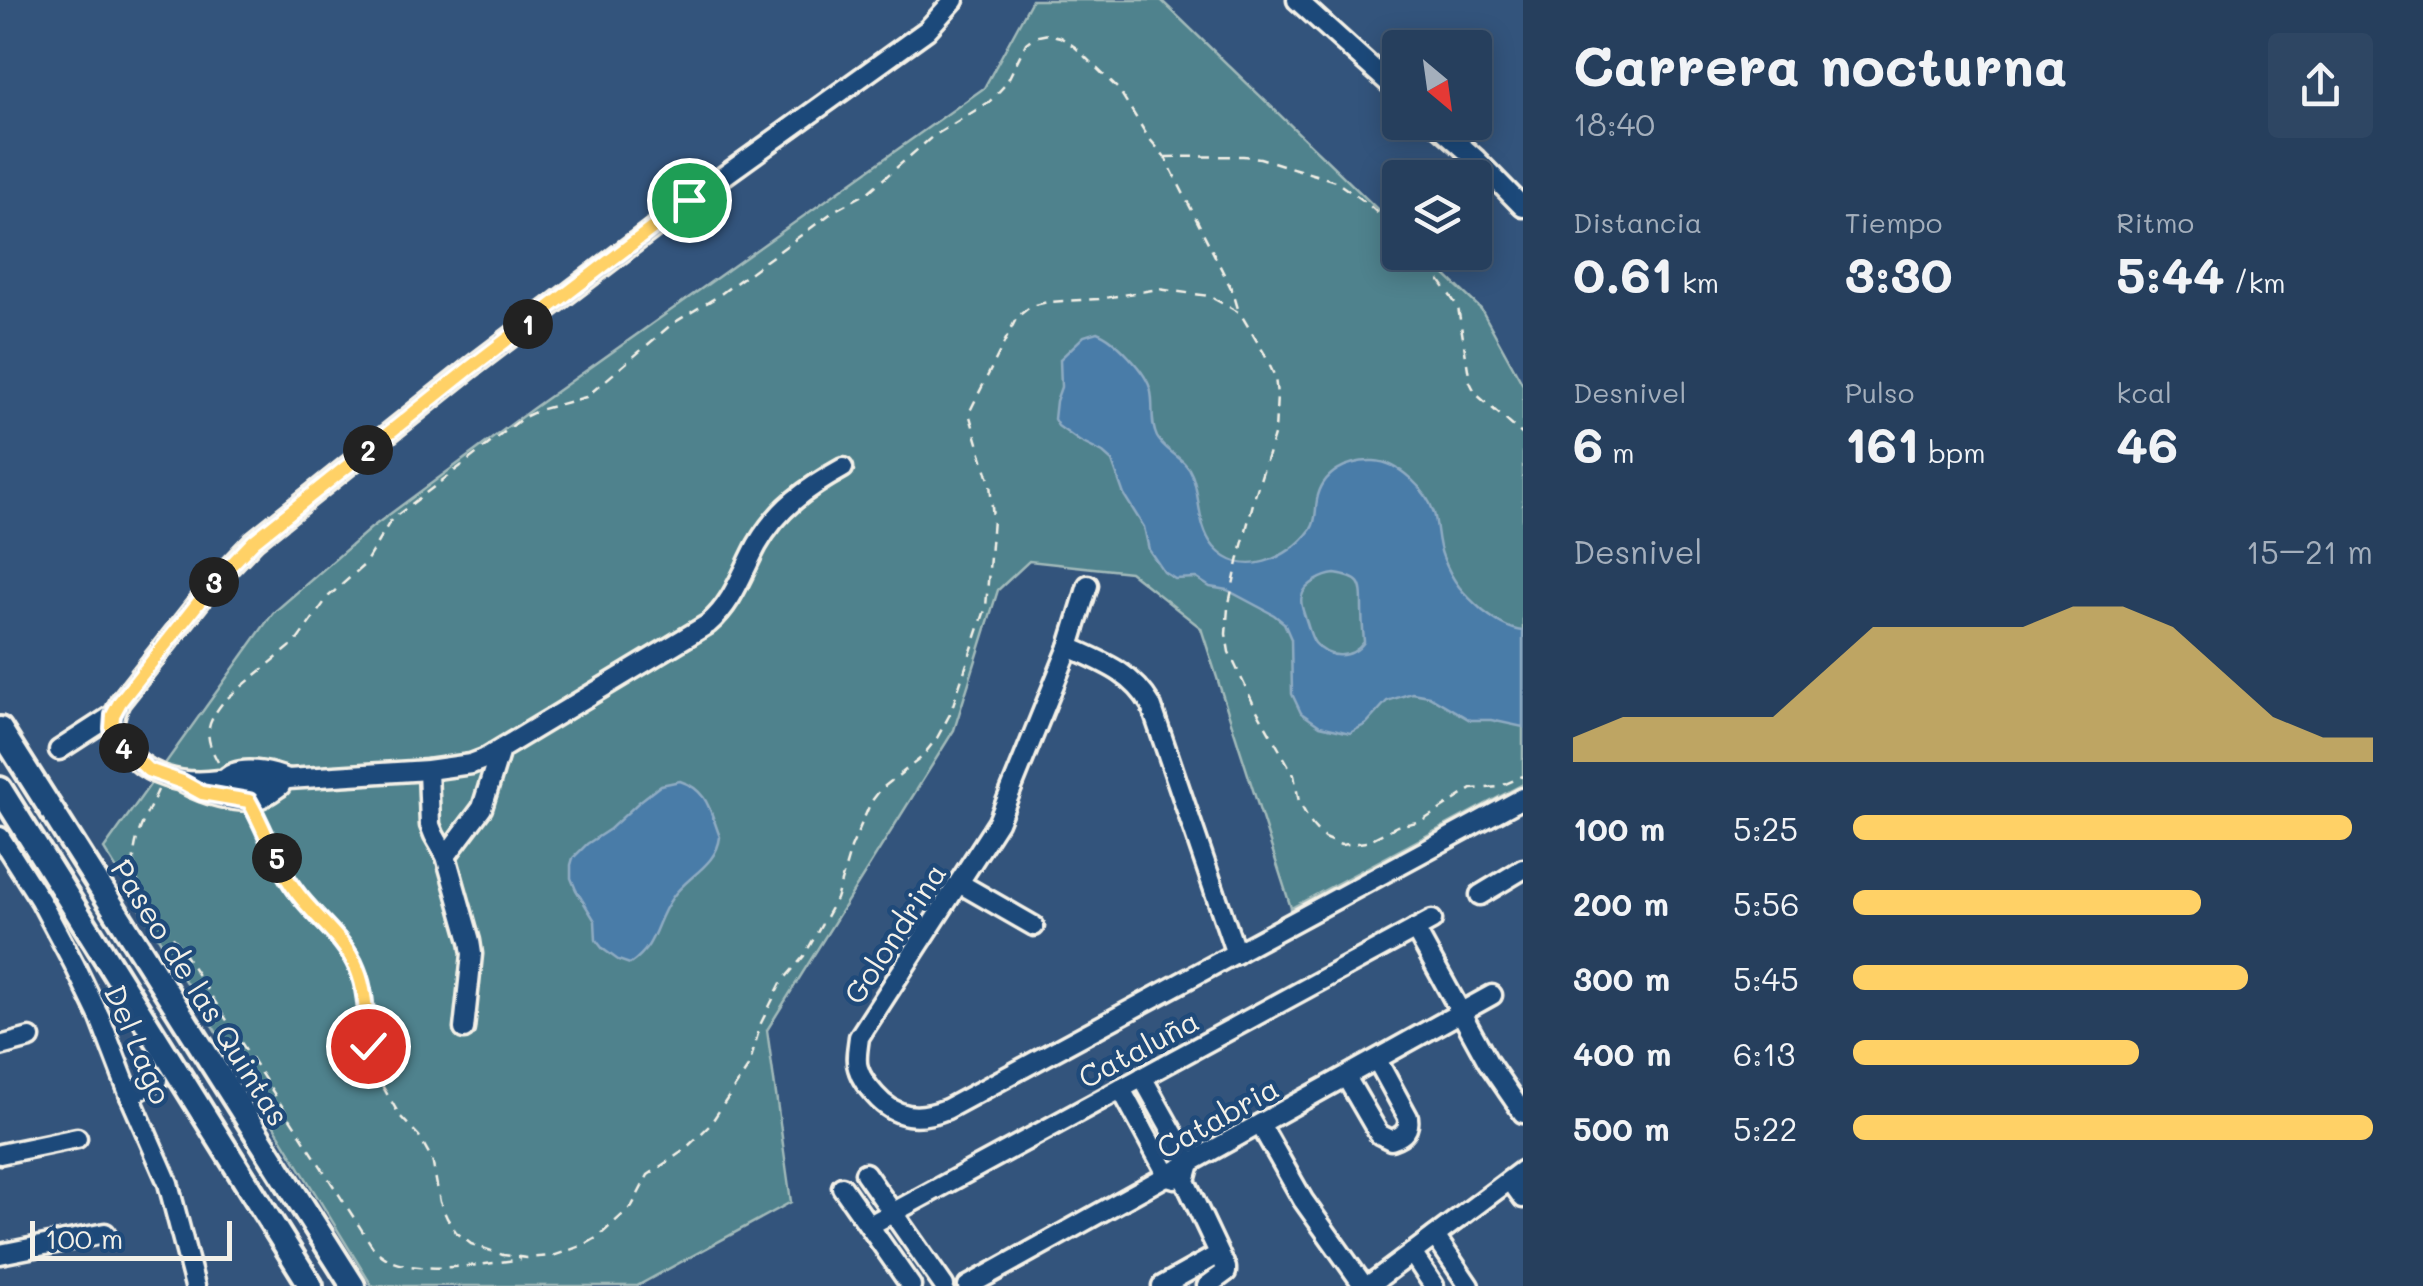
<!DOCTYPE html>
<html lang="es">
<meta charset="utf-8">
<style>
:root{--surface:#263f5d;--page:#2e4663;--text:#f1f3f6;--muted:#a4afbc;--line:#425872;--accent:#ffd166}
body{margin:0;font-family:Mali,sans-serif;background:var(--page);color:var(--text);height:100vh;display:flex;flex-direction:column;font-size:38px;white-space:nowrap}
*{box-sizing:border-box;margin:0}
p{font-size:32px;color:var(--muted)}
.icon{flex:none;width:55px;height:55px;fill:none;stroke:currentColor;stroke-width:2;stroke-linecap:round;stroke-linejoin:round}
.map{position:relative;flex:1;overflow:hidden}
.details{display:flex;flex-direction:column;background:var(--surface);width:900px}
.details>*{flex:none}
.needle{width:65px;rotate:151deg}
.buttons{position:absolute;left:1382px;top:30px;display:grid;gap:20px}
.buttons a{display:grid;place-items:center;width:110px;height:110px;border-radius:10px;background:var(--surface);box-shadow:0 5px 25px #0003,0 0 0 2px var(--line);font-size:50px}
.scale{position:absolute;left:30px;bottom:25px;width:202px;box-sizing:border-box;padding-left:10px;border:5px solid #f4f1e8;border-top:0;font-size:28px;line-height:35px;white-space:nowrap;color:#f4f1e8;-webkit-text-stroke:8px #1f4a7a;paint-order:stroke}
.pin{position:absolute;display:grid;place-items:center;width:85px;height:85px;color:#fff;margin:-42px;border:5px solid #fff;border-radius:50%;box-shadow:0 2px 10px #0007}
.km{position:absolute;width:50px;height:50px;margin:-25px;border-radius:50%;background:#222;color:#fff;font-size:28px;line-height:50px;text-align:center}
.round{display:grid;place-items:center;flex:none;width:105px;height:105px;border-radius:10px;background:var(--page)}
.headline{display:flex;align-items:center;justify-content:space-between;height:170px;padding:0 50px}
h1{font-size:55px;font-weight:700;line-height:75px}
.figures{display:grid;grid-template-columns:repeat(3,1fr);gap:15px;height:170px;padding:10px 50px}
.figures div{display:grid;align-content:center}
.figures b{font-size:50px;font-weight:700}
.figures small{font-size:28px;font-weight:400}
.figures p{font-size:28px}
.chart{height:280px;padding:20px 50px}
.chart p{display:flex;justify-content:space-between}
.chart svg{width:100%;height:180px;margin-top:10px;fill:var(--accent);opacity:.7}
ul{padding:0 50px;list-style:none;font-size:32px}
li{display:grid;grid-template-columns:160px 120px 1fr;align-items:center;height:75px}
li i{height:25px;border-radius:12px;background:var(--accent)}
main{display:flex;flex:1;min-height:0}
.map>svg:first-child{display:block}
</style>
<main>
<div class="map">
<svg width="1523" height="1286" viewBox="0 0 1523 1286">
<rect width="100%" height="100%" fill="#33547c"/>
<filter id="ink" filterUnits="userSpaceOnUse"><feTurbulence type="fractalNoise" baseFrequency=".01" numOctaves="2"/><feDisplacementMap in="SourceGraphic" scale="20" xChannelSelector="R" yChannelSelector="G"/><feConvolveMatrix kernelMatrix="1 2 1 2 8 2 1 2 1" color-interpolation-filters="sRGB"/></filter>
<g filter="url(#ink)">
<path fill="#50828d" stroke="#a2baba" stroke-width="2.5" d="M1032,0h129l239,231v21l22,1 59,56 42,76v399l-232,124 -90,-280 -71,-56 -101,-11 -31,29 -44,140 -187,300 24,172 -154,84h-265l-268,-437 169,-236 98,-85 161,-119 452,-321z"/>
<g fill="#4a7ca8" stroke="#8eabc2" stroke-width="2.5" fill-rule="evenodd">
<path d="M1097,332c17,6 51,41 54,60 3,15 -1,31 6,45 8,15 29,21 35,38 9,23 5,52 22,72 28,33 75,12 97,-18 6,-9 4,-19 6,-29 5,-28 31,-40 57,-39 25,1 52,28 60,52 4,14 3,30 9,44 10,26 20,36 40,54 13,10 24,18 40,20v96l-32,-7h-21l-41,-24 -17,-3 -25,8 -21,23 -16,9 -30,-7 -19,-13 -9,-19 -1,-55 -7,-16 -10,-8 -47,-25 -17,-3 -14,-9 -21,1 -11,-7 -15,-22 -5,-23 -20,-32 -12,-34 -9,-8 -24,-12 -21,-15 -4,-7 2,-18 5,-14 -1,-28 24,-23zM1335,574c26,4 27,8 27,33 0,12 1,23 2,35 -12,17 -35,18 -49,1 -5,-7 -6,-15 -9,-23 -2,-7 -7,-17 -4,-24 3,-12 22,-21 33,-22z"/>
<path d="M680,781c28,9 30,30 40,56 -3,28 -33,39 -48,61 -18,26 -14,46 -42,66l-12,-4 -15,-11 -7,-9 -1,-19 -19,-31 -5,-12v-13l2,-7 14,-14 23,-15 29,-27 22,-17z"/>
</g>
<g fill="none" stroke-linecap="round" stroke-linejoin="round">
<g stroke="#f4f1e8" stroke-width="25">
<g id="minor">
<path d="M1297,0l103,93"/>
<path d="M1434,122l42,37 47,48"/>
<path d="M1088,585l-19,62 -71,175 -139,215c-1,10 -4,22 -1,31 3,11 10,19 17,27 21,24 44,25 72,14l576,-311"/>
<path d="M1069,647c33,15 63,25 82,58l85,249"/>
<path d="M59,750l54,-35"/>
<path d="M428,770l2,55 4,10 12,21 24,85 2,13 -8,75"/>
<path d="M225,779c21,12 42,8 63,0l140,-9 43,-6 13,-5 224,-135c25,-21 34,-51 49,-79 21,-37 50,-57 86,-77"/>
<path d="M288,779c-15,-6 -38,-12 -54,-6 -14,6 1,4 -14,7 -36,5 -69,-1 -93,-29 -15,-17 -17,-29 -7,-49l93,-118 41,-43 216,-173 219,-167 238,-171 27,-30"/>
<path d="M184,783c18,10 53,22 74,16 9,-3 15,-8 22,-13"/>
<path d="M0,837l40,63 34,64 26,54 30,78 38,87 27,103"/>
<path d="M446,856l36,-48 18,-58"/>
<path d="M959,883l75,43"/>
<path d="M1480,895l43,-26"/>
<path d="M1415,929l73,133 35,51"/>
<path d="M0,1046l30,-8"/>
<path d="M1142,1077l48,86 -5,18 41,87v4l-19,14"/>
<path d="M1346,1077l33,57 12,6c12,-4 19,-10 17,-23l-31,-57"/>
<path d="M1121,1089l47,87 7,2"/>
<path d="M130,1096l27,-16"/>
<path d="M1260,1124l43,76 61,86"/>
<path d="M0,1154l77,-16"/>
<path d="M865,1173l79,113"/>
<path d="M1510,1180l13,18"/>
<path d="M842,1187l69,99"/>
<path d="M870,1225l562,-305"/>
<path d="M1435,1236l34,50"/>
<path d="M1412,1253l22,33"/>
<path d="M0,1254l105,-21"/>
<path d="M968,1286l524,-291"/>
<path d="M1162,1286l57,-32"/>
<path d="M1368,1286l155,-116"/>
</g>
</g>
<g stroke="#f4f1e8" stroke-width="30">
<g id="major">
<path d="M0,729l353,557"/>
<path d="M0,789l311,497"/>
</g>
</g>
<g stroke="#f4f1e8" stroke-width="2.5" stroke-dasharray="10 8" stroke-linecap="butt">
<path d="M1166,157l77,-1 17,2 75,23 34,24 31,30"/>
<path d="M1416,252l24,29 18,26 12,75 6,12 47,41"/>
<path d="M218,762c-15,-27 -12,-38 6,-61l72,-59 33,-46 35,-31 27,-45 133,-103 15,-7 47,-13 86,-73 43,-26 122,-89 30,-16 65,-56 57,-35 17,-18 20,-41 8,-6 14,-3 12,3 15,10 44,43 29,47 17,20 68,135 6,20"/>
<path d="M158,790c-14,31 -30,54 -22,89l238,370c6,5 12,10 20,13 31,12 93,2 127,-3"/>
<path d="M257,815l24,53 14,23 49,56 13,22 8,34 3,43 4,16 8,20 20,34 19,20 13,23 8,43 7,16 9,14 15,12 32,11 24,3 26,-2 31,-11 14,-8 34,-31 16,-31 35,-24 26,-25 40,-60 12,-43 20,-40 23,-27 32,-57 15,-51 20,-46 10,-13 40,-31 16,-20 13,-24 36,-107 7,-88 -3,-36 -21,-70 48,-96 14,-11 16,-4 52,-3 59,-10 51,7 31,17 24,40 11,24 2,18 -2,37 -20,64 -15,57 -12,55 -2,26 3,18 26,55 39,68 5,27 13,23 12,13 17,7 25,-3 31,-16 25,-5 50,-32 27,-2 24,-11"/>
</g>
<use href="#minor" stroke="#1f4a7a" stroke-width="18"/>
<use href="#major" stroke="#1f4a7a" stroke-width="22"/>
</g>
</g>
<g fill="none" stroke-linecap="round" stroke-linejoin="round" filter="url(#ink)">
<g stroke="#fff" stroke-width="20">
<path id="route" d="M368,1046c-2,-25 -1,-53 -11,-77 -12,-31 -43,-52 -62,-79 -20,-27 -29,-60 -46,-89l-47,-8 -20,-11 -34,-12 -27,-26 -9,-15 1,-14 7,-13 93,-118 41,-43 216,-173 219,-168"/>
</g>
<use href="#route" stroke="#ffd166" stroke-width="12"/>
</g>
<g text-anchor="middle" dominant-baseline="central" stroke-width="9" stroke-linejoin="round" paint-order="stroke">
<g font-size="30" fill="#f4f1e8" stroke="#1f4a7a">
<text transform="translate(894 933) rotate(-57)">Golondrina</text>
<text transform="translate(201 992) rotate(58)">Paseo de las Quintas</text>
<text transform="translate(139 1044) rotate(67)">Del Lago</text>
<text transform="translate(1138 1048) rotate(-28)">Cataluña</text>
<text transform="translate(1217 1117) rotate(-29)">Catabria</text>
</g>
</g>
</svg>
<div class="buttons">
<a><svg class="needle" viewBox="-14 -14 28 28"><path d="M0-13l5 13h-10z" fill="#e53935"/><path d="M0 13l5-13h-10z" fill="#a4afbc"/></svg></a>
<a><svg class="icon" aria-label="layers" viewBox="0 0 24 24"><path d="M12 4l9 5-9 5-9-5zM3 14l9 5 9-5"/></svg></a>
</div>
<div class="scale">100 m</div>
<div class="pin" style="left:689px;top:200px;background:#1e9e55"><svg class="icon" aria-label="arrive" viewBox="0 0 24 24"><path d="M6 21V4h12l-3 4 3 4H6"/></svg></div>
<div class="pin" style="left:368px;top:1046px;background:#d93025"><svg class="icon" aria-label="check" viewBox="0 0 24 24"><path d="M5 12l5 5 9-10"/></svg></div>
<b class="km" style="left:528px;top:324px">1</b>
<b class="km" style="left:368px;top:450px">2</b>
<b class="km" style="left:214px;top:582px">3</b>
<b class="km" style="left:124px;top:748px">4</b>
<b class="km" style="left:277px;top:858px">5</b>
</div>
<section class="details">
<div class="headline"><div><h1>Carrera nocturna</h1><p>18:40</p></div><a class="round"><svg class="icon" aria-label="share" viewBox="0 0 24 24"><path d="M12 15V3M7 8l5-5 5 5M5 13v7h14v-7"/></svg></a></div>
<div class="figures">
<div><p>Distancia</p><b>0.61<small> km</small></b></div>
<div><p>Tiempo</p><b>3:30</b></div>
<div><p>Ritmo</p><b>5:44<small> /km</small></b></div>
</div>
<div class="figures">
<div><p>Desnivel</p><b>6<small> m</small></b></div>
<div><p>Pulso</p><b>161<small> bpm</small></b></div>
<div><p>kcal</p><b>46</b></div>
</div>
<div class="chart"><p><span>Desnivel</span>15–21 m</p>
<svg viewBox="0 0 160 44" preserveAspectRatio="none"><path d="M0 44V38L10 33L20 33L30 33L40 33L50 22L60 11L70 11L80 11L90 11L100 6L110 6L120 11L130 22L140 33L150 38L160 38V44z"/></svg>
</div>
<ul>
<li><b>100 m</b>5:25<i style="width:96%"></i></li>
<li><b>200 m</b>5:56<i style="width:67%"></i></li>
<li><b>300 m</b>5:45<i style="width:76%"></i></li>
<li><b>400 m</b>6:13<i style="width:55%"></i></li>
<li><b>500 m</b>5:22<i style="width:100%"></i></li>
</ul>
</section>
</main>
